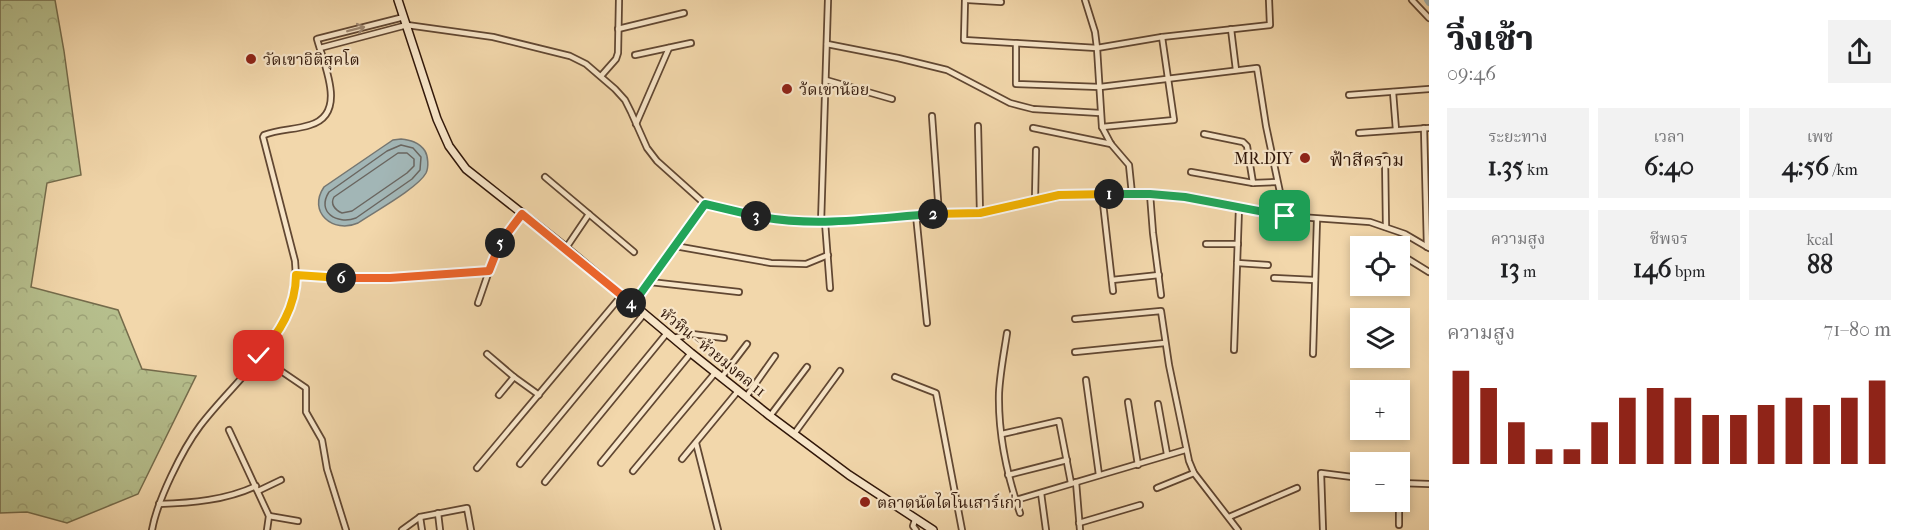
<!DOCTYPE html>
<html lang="th">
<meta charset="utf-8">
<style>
:root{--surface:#fff;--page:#f2f2f2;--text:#202124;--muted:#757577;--accent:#8f2418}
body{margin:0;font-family:"IM FELL French Canon","Noto Serif Thai",serif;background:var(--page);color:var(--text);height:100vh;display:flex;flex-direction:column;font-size:22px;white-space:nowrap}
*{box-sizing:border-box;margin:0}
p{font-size:20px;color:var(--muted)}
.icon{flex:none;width:33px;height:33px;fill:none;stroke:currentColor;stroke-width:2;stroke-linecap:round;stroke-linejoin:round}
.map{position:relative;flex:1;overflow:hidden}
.details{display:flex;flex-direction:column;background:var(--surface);width:480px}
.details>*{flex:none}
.controls{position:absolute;left:1350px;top:236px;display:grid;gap:12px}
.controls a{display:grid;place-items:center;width:60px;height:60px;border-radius:0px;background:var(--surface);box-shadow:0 3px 9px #0003;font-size:30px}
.pin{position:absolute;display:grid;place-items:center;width:51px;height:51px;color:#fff;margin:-26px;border-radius:12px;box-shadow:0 3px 9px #0006}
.km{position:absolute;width:30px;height:30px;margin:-15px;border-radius:50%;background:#222;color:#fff;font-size:16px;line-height:30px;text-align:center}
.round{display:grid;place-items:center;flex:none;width:63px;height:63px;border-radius:0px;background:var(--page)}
.headline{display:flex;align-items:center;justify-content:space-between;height:102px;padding:0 18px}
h1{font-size:33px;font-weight:800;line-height:45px}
.figures{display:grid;grid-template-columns:repeat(3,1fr);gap:9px;height:102px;padding:6px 18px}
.figures div{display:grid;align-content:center;border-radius:0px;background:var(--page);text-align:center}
.figures b{font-size:26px;font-weight:800}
.figures small{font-size:16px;font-weight:400}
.figures p{font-size:16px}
.chart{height:168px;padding:12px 18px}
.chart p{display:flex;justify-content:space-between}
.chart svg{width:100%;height:108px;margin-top:6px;stroke:var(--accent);stroke-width:6}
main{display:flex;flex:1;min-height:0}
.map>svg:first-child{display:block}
</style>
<main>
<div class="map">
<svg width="1429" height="530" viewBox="0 0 1429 530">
<defs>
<pattern id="forest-crowns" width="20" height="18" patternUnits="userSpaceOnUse" patternTransform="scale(1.5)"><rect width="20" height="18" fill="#b6bf8d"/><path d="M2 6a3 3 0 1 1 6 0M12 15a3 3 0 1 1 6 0" fill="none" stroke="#9da378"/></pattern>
</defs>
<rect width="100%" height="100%" fill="#f2d7ab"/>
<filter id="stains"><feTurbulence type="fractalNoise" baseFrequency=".00333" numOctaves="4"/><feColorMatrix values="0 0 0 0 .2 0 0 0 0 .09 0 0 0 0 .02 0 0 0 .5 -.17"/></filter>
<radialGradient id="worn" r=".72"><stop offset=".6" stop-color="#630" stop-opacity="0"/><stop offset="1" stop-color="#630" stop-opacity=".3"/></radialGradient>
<path fill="url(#forest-crowns)" stroke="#746b4b" stroke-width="1.5" d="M0,0h55l9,51 17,124 -34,8 -16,104 87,23 24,59 54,7 -58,118 -71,29 -40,-11 -27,1z"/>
<path fill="#a2b6b6" stroke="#757671" stroke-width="1.5" d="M401,139c9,1 18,3 24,12 3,5 4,16 1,22 -8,15 -52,39 -68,50 -25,11 -51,-11 -34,-36l60,-41 9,-6z"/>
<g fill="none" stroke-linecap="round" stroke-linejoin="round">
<g stroke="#6a6660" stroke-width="1.5">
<path d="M401,145l12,3 8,9 -1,13 -8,9 -56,39c-19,7 -40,-6 -27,-26l58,-41z"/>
<path d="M398,153h9l7,6v7l-7,7 -55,38 -10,2c-7,-3 -12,-9 -8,-16z"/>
</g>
<path stroke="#a2b6b6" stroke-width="6" d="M1427,0l2,3"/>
<g stroke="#614732" stroke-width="8">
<g id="street">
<path d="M965,0l-1,40 133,8 65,-11 108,-12 -1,-25"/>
<path d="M968,0l33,2"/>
<path d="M1085,0l10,32 2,16 5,79 9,17 18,21 3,29"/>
<path d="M1412,0l17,18"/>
<path d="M618,29l66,-16"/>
<path d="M1231,29l5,41"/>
<path d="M1016,43v41l84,3 157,-19 9,58 19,90"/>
<path d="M827,44l71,14 49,12 63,33 23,6 67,4"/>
<path d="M320,48l87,-23 86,12 77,19 16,8 29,25 10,11 6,12 16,36 10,13 48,43 63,14 26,4 27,1 95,-8 64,-2 79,-18 91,-1 35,3 100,19 85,6 35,12 24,14"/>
<path d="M635,55l56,-12"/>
<path d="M601,76l15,-17 2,-6 1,-53"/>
<path d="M826,80l66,19"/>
<path d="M1393,92l3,38"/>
<path d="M1349,95l80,-6"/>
<path d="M932,116l7,98"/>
<path d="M636,124l33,-76"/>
<path d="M978,126l2,87"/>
<path d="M1102,127l72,-7 -12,-83"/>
<path d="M1033,128l78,16"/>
<path d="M1424,128l3,119"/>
<path d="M1359,133l70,-5"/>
<path d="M1204,134l39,8 4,4 6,37 24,-1"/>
<path d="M1385,156l1,71"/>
<path d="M1191,172l62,11"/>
<path d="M545,177l89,75"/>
<path d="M1102,194l11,97"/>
<path d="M1150,194l3,39 8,62"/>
<path d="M1035,199l1,-49"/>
<path d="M916,215l11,108"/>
<path d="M825,222l5,66"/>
<path d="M821,223l7,-223"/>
<path d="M1375,243l8,3"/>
<path d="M1206,244h32"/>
<path d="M675,246l96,17 35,1 22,-9"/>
<path d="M566,248l23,-34"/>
<path d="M1400,254l29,18"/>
<path d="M1237,263l31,2"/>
<path d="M296,275c65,7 129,0 193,-4l12,-30 21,-27"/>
<path d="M1274,278l41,2"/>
<path d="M1112,280l47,-5"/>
<path d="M650,282l89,10"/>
<path d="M478,303l11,-32"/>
<path d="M633,304l72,-100"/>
<path d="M1075,319l86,-8 8,54 20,96 5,12 44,57"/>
<path d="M1007,333c-3,20 -7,40 -8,60 -1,41 8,82 21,120"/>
<path d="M673,338l19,-4 32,4"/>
<path d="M1234,350l5,-142"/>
<path d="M1075,352l90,-9"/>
<path d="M487,354l27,23 25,18"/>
<path d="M1313,354l4,-135"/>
<path d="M259,356l47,32v24l16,28 5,29 19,61"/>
<path d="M895,377l41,16 26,137"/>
<path d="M721,378l26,-34"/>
<path d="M1086,380l13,95"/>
<path d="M499,395l15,-18"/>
<path d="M746,397l29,-41"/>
<path d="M1128,402l10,63"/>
<path d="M1158,404l9,50"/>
<path d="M770,416l37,-49"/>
<path d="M229,430l40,86 -2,14"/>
<path d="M794,434l46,-63"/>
<path d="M1002,434l57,-13 12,62"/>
<path d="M696,443l22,87"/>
<path d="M682,459l56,-68"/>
<path d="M601,463l90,-110"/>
<path d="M520,464l124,-150"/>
<path d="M477,468l145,-173"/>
<path d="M633,471l82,-98"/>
<path d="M1008,475l59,-15"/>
<path d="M545,482l122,-149"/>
<path d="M1076,482l4,48"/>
<path d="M1157,488l37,-15"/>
<path d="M1400,489v-6l29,1"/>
<path d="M258,491l23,-11"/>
<path d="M1041,493l5,37"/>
<path d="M1016,500l169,-50"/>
<path d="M159,504c33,-1 67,-4 97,-18"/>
<path d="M438,513l2,17"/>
<path d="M269,516l29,5"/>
<path d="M420,517l2,13"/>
<path d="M1229,517l68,-29"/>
<path d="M915,520l-2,6 3,4"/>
<path d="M1079,523l61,-18"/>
<path d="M1399,525v-24"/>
<path d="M152,530c5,-29 30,-80 48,-104 30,-40 80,-79 94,-129 3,-12 2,-24 1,-36l-32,-124 1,-2c15,-6 31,-5 46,-10 38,-11 14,-60 7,-86l87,-22"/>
<path d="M402,530l18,-13 47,-9 4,22"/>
<path d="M1323,530l-2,-57 39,5"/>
</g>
</g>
<g stroke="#311709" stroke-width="10">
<path id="secondary" d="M398,0l39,119 12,27 17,23 100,79 125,105 79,63 79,59 84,55"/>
</g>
<use href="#street" stroke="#f7e5c8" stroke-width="4.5"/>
<use href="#secondary" stroke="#f7e5c8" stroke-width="7"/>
</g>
<defs><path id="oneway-shaft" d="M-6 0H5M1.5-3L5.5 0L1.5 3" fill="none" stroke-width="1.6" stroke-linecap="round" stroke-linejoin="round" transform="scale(1.5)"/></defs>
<use stroke="#9e8872" href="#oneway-shaft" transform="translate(356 29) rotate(-14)"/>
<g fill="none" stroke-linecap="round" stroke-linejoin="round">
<g stroke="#fff" stroke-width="12">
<path id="split-1" d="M1109,194h41l35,3 100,19"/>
</g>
<g stroke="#fff" stroke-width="12">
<path id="split-2" d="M933,214l47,-1 79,-18 50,-1"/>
</g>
<g stroke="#fff" stroke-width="12">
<path id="split-3" d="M756,216c59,12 118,2 177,-2"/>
</g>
<g stroke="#fff" stroke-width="12">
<path id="split-4" d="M631,303l2,1 72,-100 51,12"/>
</g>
<g stroke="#fff" stroke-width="12">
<path id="split-5" d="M500,243l22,-29 109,89"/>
</g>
<g stroke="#fff" stroke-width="12">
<path id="split-6" d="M341,278h49l99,-7 11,-28"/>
</g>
<g stroke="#fff" stroke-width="12">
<path id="split-7" d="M259,356c20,-23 37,-49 37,-81l45,3"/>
</g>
<use href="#split-1" stroke="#22a559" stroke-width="8"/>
<use href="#split-2" stroke="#f5b400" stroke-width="8"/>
<use href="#split-3" stroke="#22a559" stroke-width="8"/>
<use href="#split-4" stroke="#22a559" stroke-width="8"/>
<use href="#split-5" stroke="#f0652b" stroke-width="8"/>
<use href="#split-6" stroke="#f0652b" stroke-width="8"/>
<use href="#split-7" stroke="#f5b400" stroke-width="8"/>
</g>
<g fill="#8f2418" stroke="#f7e5c8" stroke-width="2">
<circle cx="251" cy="59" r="6"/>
<circle cx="787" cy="89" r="6"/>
<circle cx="1305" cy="158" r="6"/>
<circle cx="865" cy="502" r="6"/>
</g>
<g text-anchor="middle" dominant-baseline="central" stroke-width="4.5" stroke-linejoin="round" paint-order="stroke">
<g font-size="16" fill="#311709" stroke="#f7e5c8" text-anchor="start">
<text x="263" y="59">วัดเขาอิติสุคโต</text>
<text x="799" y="89">ว้ดเขาน้อย</text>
<text x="1293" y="158" text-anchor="end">MR.DIY</text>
<text x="877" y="502">ตลาดนัดไดโนเสาร์เก่า</text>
</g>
<g font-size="16" fill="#311709" stroke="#f7e5c8">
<text transform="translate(713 352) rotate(39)">หัวหิน - ห้วยมงคล 11</text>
</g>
<g font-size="18" fill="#311709" stroke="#f7e5c8">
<text x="1367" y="160">ฟ้าสีคราม</text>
</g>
</g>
<rect width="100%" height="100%" filter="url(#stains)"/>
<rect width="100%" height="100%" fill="url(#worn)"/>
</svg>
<div class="controls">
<a><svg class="icon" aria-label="locate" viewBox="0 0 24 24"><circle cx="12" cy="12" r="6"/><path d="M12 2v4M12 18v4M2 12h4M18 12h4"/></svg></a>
<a><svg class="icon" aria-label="layers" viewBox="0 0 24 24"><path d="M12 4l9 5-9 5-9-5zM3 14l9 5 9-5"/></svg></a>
<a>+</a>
<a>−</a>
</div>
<div class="pin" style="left:1285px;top:216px;background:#1e9e55"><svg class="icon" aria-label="arrive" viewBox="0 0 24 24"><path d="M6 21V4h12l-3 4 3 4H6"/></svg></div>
<div class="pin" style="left:259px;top:356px;background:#d93025"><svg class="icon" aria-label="check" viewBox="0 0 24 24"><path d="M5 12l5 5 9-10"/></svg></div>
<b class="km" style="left:1109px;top:194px">1</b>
<b class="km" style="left:933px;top:214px">2</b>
<b class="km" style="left:756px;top:216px">3</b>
<b class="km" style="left:631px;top:303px">4</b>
<b class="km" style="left:500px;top:243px">5</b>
<b class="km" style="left:341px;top:278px">6</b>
</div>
<section class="details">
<div class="headline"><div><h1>วิ่งเช้า</h1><p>09:46</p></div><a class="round"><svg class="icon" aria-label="share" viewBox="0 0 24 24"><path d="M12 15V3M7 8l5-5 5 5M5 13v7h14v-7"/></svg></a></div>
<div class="figures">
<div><p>ระยะทาง</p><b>1.35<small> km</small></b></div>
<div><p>เวลา</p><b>6:40</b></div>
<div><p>เพซ</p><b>4:56<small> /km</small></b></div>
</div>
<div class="figures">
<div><p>ความสูง</p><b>13<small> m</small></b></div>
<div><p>ชีพจร</p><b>146<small> bpm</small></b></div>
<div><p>kcal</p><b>88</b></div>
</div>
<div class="chart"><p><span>ความสูง</span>71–80 m</p>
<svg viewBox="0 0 160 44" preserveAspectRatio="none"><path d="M5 44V6M15 44V13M25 44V27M35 44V38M45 44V38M55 44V27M65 44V17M75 44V13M85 44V17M95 44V24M105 44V24M115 44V20M125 44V17M135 44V20M145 44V17M155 44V10"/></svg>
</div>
</section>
</main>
